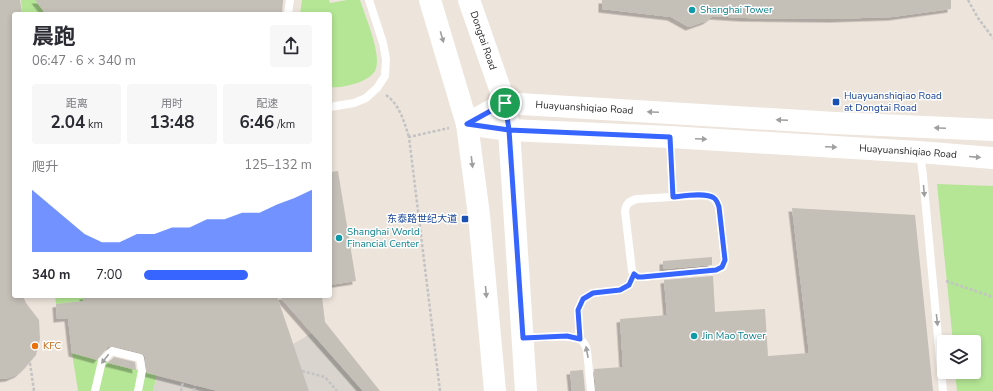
<!DOCTYPE html>
<html lang="zh">
<meta charset="utf-8">
<style>
:root{--surface:#fff;--page:#f7f7f7;--text:#2b2b33;--muted:#7c7c81;--accent:#3665ff}
body{margin:0;font-family:"Nunito Sans","Noto Sans SC",sans-serif;background:var(--page);color:var(--text);height:100vh;display:flex;flex-direction:column;font-size:15px;white-space:nowrap}
*{box-sizing:border-box;margin:0}
p{font-size:13px;color:var(--muted)}
.icon{flex:none;width:22px;height:22px;fill:none;stroke:currentColor;stroke-width:2;stroke-linecap:round;stroke-linejoin:round}
.map{position:relative;flex:1;overflow:hidden}
.details{position:absolute;left:12px;top:12px;width:320px;height:286px;display:flex;flex-direction:column;background:var(--surface);border-radius:4px;box-shadow:0 2px 6px #0003}
.details>*{flex:none}
.controls{position:absolute;left:937px;top:335px;display:grid;gap:8px}
.controls a{display:grid;place-items:center;width:44px;height:44px;border-radius:4px;background:var(--surface);box-shadow:0 2px 6px #0003;font-size:20px}
.pin{position:absolute;display:grid;place-items:center;width:34px;height:34px;color:#fff;margin:-17px;border:2px solid #fff;border-radius:50%;box-shadow:0 1px 4px #0007}
.round{display:grid;place-items:center;flex:none;width:42px;height:42px;border-radius:4px;background:var(--page)}
.summary{display:flex;align-items:center;justify-content:space-between;height:68px;padding:0 20px}
h1{font-size:22px;font-weight:700;line-height:30px}
.stats{display:grid;grid-template-columns:repeat(3,1fr);gap:6px;height:68px;padding:4px 20px}
.stats div{display:grid;align-content:center;border-radius:4px;background:var(--page);text-align:center}
.stats b{font-size:17px;font-weight:700}
.stats small{font-size:11px;font-weight:400}
.stats p{font-size:11px}
.chart{height:112px;padding:8px 20px}
.chart p{display:flex;justify-content:space-between}
.chart svg{width:100%;height:72px;margin-top:4px;fill:var(--accent);opacity:.7}
ul{padding:0 20px;list-style:none;font-size:13px}
li{display:grid;grid-template-columns:64px 48px 1fr;align-items:center;height:30px}
li i{height:10px;border-radius:5px;background:var(--accent)}
.map>svg:first-child{display:block}
</style>
<div class="map">
<svg width="993" height="391" viewBox="0 0 993 391">
<defs>
<filter id="shadow"><feDropShadow dx="-3.5" dy="3.5" stdDeviation="0" flood-color="#0004"/></filter>
</defs>
<rect width="100%" height="100%" fill="#ede4db"/>
<g fill="#b4e695">
<path d="M21,0h14l11,14h-24z"/>
<path d="M302,0h27l1,3 17,-3h13c5,16 23,57 15,71 -4,6 -12,10 -18,12 -10,3 -17,5 -27,4v-73h-30z"/>
<path d="M937,184l56,2v205h-36l-2,-19h19v-30h-21z"/>
<path d="M55,296h28v5l-27,3z"/>
<path d="M72,353l85,22 -4,16h-75z"/>
</g>
<g fill="#d9d4ce">
<path d="M312,333l51,58h-54l-16,-47z"/>
<path d="M157,375l61,16h-65z"/>
</g>
<g fill="#c4bfb7" filter="url(#shadow)">
<path d="M0,0h20l2,14h-8v282h9l3,7 13,17 1,19 -4,16 -12,14 -6,5 -9,4 -9,1z"/>
<path d="M35,0h248l-1,14h-236z"/>
<path d="M602,0h349v9l-59,8 -60,2 -88,-1 -31,-2 -7,5 -17,6 -18,-10 -69,-8z"/>
<path d="M338,171l18,110 -26,4v-113z"/>
<path d="M792,208l123,7 18,176h-337l-2,-22 29,-2 -3,-48 47,-4 -3,-35 49,-4 2,36 50,-3 3,47 41,-3z"/>
<path d="M712,257v8l-49,4v-8z"/>
<path d="M83,296h194l32,95h-91l-71,-18 -2,-16 -1,-2 -3,-2 -28,-7 -5,1 -11,13 -25,-7 -4,-35 -11,1 -1,-15 27,-3z"/>
<path d="M279,296h43l3,26 55,69h-17z"/>
<path d="M114,357l21,5 1,8 -28,-7z"/>
<path d="M583,370l2,21h-13l-2,-20z"/>
</g>
<g fill="none" stroke-linecap="round" stroke-linejoin="round">
<g stroke="#c3c3c3" stroke-width="2.5" stroke-dasharray="3 2" stroke-linecap="butt">
<path d="M968,0l10,18 15,20"/>
<path d="M386,95c14,10 18,27 23,42"/>
<path d="M946,281l47,16"/>
<path d="M30,363l4,28"/>
<path d="M302,371l23,6 12,14"/>
<path d="M181,391l2,-9"/>
<path d="M194,391l1,-6"/>
<path d="M440,391l-31,-254 40,-9"/>
</g>
<g stroke="#fff" stroke-width="8">
<path d="M288,14l2,-14"/>
<path d="M330,107l24,-4 12,-5 11,-10 8,-12 1,-17 -3,-16 -14,-43"/>
<path d="M670,138l3,59"/>
<path d="M920,153l3,23 20,215"/>
<path d="M706,195c7,2 11,5 13,12l6,53 -2,7 -7,3 -74,7c-5,0 -7,-2 -10,-6l-7,-60c1,-7 4,-10 12,-12z"/>
<path d="M524,338c13,0 47,-5 57,2 4,3 5,6 6,11l4,40"/>
<path d="M580,339l-2,-29 5,-11 10,-6 27,-3 9,-5 5,-11"/>
<path d="M95,391l7,-30 10,-10 28,7 2,13 -4,20"/>
</g>
<g stroke="#fff" stroke-width="22">
<path d="M430,0l37,124 12,91 16,176"/>
<path id="s1" d="M469,0l36,103 4,27 17,261"/>
<path id="s2" d="M467,124l38,-21 330,20 158,7"/>
<path id="s3" d="M467,124l42,6 161,7 249,15 74,6"/>
</g>
</g>
<defs><path id="oneway-solid" d="M-6-.8H1V-3.2L6.5 0L1 3.2V.8H-6Z"/></defs>
<g fill="#9f9f9f">
<use href="#oneway-solid" transform="translate(442 37) rotate(74)"/>
<use href="#oneway-solid" transform="translate(653 112) rotate(-177)"/>
<use href="#oneway-solid" transform="translate(782 120) rotate(-177)"/>
<use href="#oneway-solid" transform="translate(940 128) rotate(-177)"/>
<use href="#oneway-solid" transform="translate(701 139) rotate(3)"/>
<use href="#oneway-solid" transform="translate(831 147) rotate(3)"/>
<use href="#oneway-solid" transform="translate(975 157) rotate(5)"/>
<use href="#oneway-solid" transform="translate(472 162) rotate(83)"/>
<use href="#oneway-solid" transform="translate(924 191) rotate(85)"/>
<use href="#oneway-solid" transform="translate(486 292) rotate(85)"/>
<use href="#oneway-solid" transform="translate(937 320) rotate(84)"/>
<use href="#oneway-solid" transform="translate(587 352) rotate(-101)"/>
<use href="#oneway-solid" transform="translate(105 359) rotate(128)"/>
</g>
<g fill="none" stroke-linecap="round" stroke-linejoin="round">
<g stroke="#fff" stroke-width="8">
<path id="route" d="M505,103l-38,21 42,6 161,7 3,60c10,-1 33,-5 41,1 3,2 4,6 5,9l6,53 -3,7 -6,3 -74,7h-4l-4,-3 -5,11 -9,5 -27,3 -10,6 -5,11 2,29 -13,-3 -44,2 -14,-208 -4,-27"/>
</g>
<use href="#route" stroke="#3665ff" stroke-width="5"/>
</g>
<g fill="#0f9aa8" stroke="#fff" stroke-width="1.5">
<circle cx="692" cy="10" r="4"/>
<circle cx="339" cy="238" r="4"/>
<circle cx="694" cy="336" r="4"/>
</g>
<g fill="#1a4fb4" stroke="#fff" stroke-width="1.5">
<rect x="832" y="98" width="8" height="8" rx="2"/>
<rect x="461" y="215" width="8" height="8" rx="2"/>
</g>
<circle fill="#e8710a" stroke="#fff" stroke-width="1.5" cx="35" cy="346" r="4"/>
<g text-anchor="middle" dominant-baseline="central" stroke-width="3" stroke-linejoin="round" paint-order="stroke">
<g font-size="10" fill="#0d838f" stroke="#fff" text-anchor="start">
<text x="700" y="10">Shanghai Tower</text>
<text x="347" y="232">Shanghai World<tspan x="347" dy="12">Financial Center</tspan></text>
<text x="702" y="336">Jin Mao Tower</text>
</g>
<g font-size="10" fill="#2a2a2a" stroke="#fff">
<text stroke="none"><textPath href="#s1" startOffset="43">Dongtai Road</textPath></text>
<text stroke="none"><textPath href="#s2" startOffset="123">Huayuanshiqiao Road</textPath></text>
<text stroke="none"><textPath href="#s3" startOffset="442">Huayuanshiqiao Road</textPath></text>
</g>
<g font-size="10" fill="#164399" stroke="#fff" text-anchor="start">
<text x="844" y="96">Huayuanshiqiao Road<tspan x="844" dy="12">at Dongtai Road</tspan></text>
<text x="457" y="219" text-anchor="end">东泰路世纪大道</text>
</g>
<g font-size="10" fill="#c56008" stroke="#fff" text-anchor="start">
<text x="43" y="346">KFC</text>
</g>
</g>
</svg>
<div class="controls">
<a><svg class="icon" aria-label="layers" viewBox="0 0 24 24"><path d="M12 4l9 5-9 5-9-5zM3 14l9 5 9-5"/></svg></a>
</div>
<div class="pin" style="left:505px;top:103px;background:#1e9e55"><svg class="icon" aria-label="arrive" viewBox="0 0 24 24"><path d="M6 21V4h12l-3 4 3 4H6"/></svg></div>
<section class="details">
<div class="summary"><div><h1>晨跑</h1><p>06:47 · 6 × 340 m</p></div><a class="round"><svg class="icon" aria-label="share" viewBox="0 0 24 24"><path d="M12 15V3M7 8l5-5 5 5M5 13v7h14v-7"/></svg></a></div>
<div class="stats">
<div><p>距离</p><b>2.04<small> km</small></b></div>
<div><p>用时</p><b>13:48</b></div>
<div><p>配速</p><b>6:46<small> /km</small></b></div>
</div>
<div class="chart"><p><span>爬升</span>125–132 m</p>
<svg viewBox="0 0 160 44" preserveAspectRatio="none"><path d="M0 44V6L10 15L20 24L30 33L40 38L50 38L60 33L70 33L80 29L90 29L100 24L110 24L120 20L130 20L140 15L150 11L160 6V44z"/></svg>
</div>
<ul>
<li><b>340 m</b>7:00<i style="width:62%"></i></li>
</ul>
</section>
</div>
